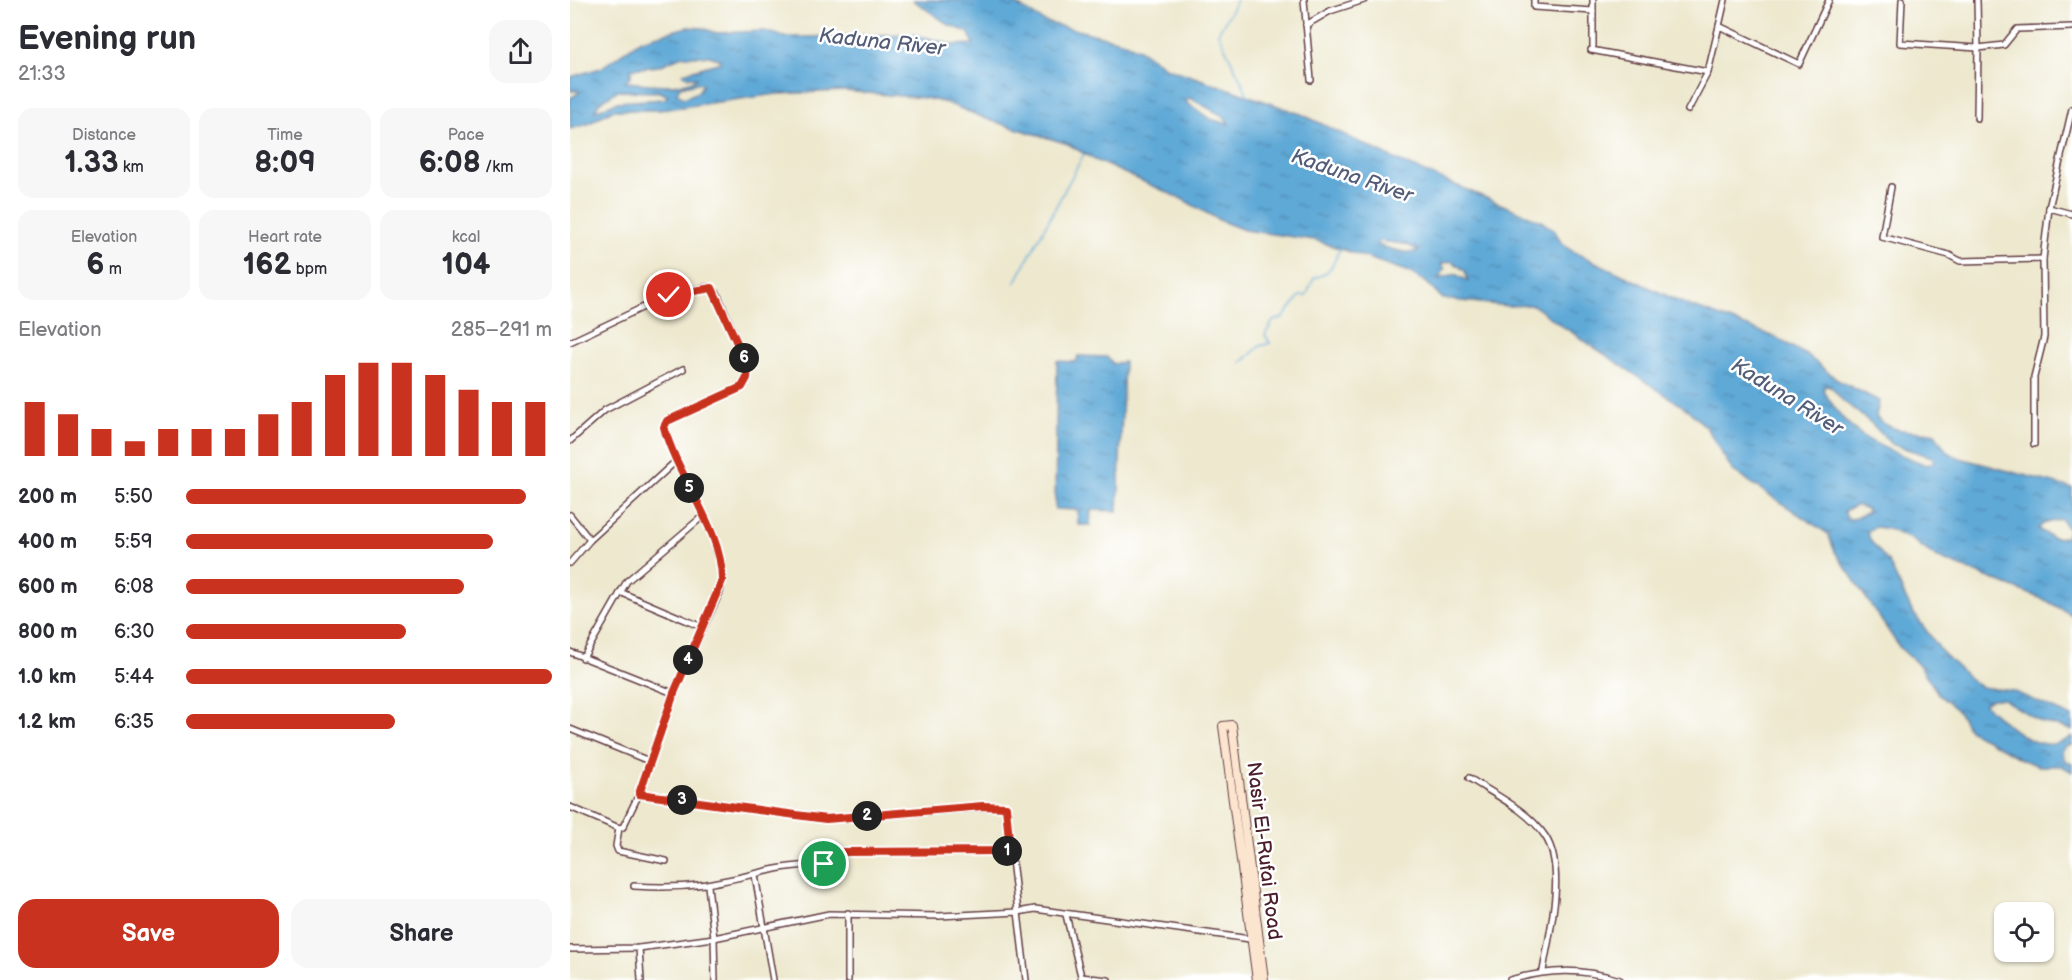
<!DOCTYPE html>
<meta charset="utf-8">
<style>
:root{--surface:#fff;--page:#f7f7f7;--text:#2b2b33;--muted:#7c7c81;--accent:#c8321e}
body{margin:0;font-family:"Balsamiq Sans",sans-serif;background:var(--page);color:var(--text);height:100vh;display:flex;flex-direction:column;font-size:22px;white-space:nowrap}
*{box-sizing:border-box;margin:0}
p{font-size:20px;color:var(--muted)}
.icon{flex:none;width:33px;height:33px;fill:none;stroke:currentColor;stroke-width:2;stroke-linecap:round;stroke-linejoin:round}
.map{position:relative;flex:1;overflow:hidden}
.sheet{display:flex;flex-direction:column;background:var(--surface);width:570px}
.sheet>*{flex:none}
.fabs{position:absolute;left:1424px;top:902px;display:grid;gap:12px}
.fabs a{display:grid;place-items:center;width:60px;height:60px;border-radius:12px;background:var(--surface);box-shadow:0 2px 4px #0004;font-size:30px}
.pin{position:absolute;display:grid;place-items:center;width:51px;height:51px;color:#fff;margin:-26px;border:3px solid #fff;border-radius:50%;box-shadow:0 2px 6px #0007}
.km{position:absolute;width:30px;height:30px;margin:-15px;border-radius:50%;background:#222;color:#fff;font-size:16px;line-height:30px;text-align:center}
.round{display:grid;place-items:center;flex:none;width:63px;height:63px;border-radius:18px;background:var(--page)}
.headline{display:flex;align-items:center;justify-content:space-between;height:102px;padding:0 18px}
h1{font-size:33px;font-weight:600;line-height:45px}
.metrics{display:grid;grid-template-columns:repeat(3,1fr);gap:9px;height:102px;padding:6px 18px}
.metrics div{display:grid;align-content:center;border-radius:15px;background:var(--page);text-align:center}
.metrics b{font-size:30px;font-weight:600}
.metrics small{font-size:16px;font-weight:400}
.metrics p{font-size:16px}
.chart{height:168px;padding:12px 18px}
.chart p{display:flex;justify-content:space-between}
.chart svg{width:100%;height:108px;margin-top:6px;stroke:var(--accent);stroke-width:6}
.primary-button{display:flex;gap:12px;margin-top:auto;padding:12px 18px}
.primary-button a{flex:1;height:69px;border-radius:18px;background:var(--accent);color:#fff;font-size:24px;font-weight:600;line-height:69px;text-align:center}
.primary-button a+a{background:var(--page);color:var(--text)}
ul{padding:0 18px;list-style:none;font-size:20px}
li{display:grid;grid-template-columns:96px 72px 1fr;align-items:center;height:45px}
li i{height:15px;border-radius:8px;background:var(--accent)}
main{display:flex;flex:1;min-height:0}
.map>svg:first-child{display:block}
</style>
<main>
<section class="sheet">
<div class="headline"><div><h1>Evening run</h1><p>21:33</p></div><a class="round"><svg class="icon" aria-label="share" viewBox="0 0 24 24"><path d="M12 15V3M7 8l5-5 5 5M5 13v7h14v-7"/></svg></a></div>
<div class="metrics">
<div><p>Distance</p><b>1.33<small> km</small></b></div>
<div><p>Time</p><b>8:09</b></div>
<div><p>Pace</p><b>6:08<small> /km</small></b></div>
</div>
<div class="metrics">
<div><p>Elevation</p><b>6<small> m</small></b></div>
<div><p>Heart rate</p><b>162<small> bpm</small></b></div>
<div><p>kcal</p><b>104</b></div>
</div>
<div class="chart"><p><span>Elevation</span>285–291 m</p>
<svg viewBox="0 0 160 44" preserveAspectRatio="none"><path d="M5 44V22M15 44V27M25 44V33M35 44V38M45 44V33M55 44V33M65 44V33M75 44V27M85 44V22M95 44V11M105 44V6M115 44V6M125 44V11M135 44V17M145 44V22M155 44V22"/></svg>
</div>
<ul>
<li><b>200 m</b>5:50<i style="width:93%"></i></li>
<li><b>400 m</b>5:59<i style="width:84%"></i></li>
<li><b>600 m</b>6:08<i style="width:76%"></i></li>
<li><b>800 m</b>6:30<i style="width:60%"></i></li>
<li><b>1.0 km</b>5:44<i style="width:100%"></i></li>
<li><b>1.2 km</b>6:35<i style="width:57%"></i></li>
</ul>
<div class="primary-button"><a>Save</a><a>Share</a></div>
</section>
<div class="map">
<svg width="1502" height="980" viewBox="0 0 1502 980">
<defs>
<pattern id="water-ripples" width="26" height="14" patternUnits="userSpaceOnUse" patternTransform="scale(1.5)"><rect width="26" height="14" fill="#5fa9d7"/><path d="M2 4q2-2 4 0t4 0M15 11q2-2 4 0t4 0" fill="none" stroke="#5089af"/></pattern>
</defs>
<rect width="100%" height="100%" fill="#fff"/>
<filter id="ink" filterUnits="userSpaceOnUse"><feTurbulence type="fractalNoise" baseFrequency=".0167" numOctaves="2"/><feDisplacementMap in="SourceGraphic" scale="12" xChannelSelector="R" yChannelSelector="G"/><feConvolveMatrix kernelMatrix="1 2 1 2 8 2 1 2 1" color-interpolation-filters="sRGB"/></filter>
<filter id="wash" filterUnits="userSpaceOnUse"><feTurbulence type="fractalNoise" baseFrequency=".008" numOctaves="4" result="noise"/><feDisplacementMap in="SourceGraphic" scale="24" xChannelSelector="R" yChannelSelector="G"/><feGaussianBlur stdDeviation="1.35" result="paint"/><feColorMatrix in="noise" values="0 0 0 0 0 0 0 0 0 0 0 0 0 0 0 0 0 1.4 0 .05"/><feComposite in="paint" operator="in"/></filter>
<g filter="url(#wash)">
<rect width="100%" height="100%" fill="#ede8ce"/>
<g fill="url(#water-ripples)" stroke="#546481" stroke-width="1.5" fill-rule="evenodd">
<path d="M343,0h96l36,22 76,19 18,8 26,18 136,47 102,49 138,58 14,10 7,13 10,7 108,51 95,35 33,19 31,25 40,20 -3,16c18,18 37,12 59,17l12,18 13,6 112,30v127l-27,-15 -109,-43 -25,-18 -23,-10 -12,-2 -9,4 3,9 19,23 23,48 30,41 29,28 10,7 32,4 59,26v13l-31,-8 -38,-23h-11l-7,4 2,4c22,19 54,53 85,29v9l-7,2 -3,5 3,8 7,4v8l-10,-6h-23l-16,-6 -54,-30 -11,-19 -19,-16 -19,-29 -20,-18 -65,-96 -7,-18 -96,-64 -26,-43 -18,-17 -132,-88 -23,-17 -25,1 -65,-7 -17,-17 -17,-10 -94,-32 -71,-10 -25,-10 -37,-21 -87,-39 -27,-16 -76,-23 -45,-18 -22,-5 -81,-7 -67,3 -118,16h-47l-24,14 -18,5v-31l9,-5 -2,-2h-7v-14l31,-9 40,-28 46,-13 16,1 13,5 49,-2 20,6h18l109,-3 42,11 20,-1 -6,-12 -19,-7zM112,56h27l10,3 2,3 -38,11 2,3 12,2c-13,12 -55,5 -72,4l6,-6v-7l28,-3zM127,83l6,1 -5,8 -14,6 -7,-5 3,-6zM47,91l43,1 8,4 -4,3 -47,3 -22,9 4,-8zM620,98l33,18 6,8 -19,-5 -23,-16 -1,-3zM809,241l27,3 13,7c-12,4 -30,-2 -42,-7zM882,261l13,10 3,10 -13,-7 -17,5 7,-10 -4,-5zM1255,385l7,3 10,12 30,24 19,20 41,13 2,5 -8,3c-42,-18 -70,-23 -96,-64 -4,-6 -8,-10 -5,-16zM1286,505l11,4 1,3 -15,7 -6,-1 -3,-7zM1491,519l8,11 -3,7 -13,1 -15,-9 5,-5z"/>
<path d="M508,356l29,1 6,7 11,-2 -6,149 -27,-1 -1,15h-12v-15l-23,-1 2,-148 19,1z"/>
</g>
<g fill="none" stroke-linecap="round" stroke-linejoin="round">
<g stroke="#5fa9d7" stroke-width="1.5">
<path d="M667,0l-19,33 31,64"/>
<path d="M445,283l69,-129"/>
<path d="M676,358l-5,5 19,-17 10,-3 -5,-8 8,-14 10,-3 17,-22h6l8,-18c17,-4 20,-15 26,-30"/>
</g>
</g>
</g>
<g filter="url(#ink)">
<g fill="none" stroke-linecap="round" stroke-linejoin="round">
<g stroke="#623d43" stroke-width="8">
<g id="minor">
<path d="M734,0l7,80"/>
<path d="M964,0v7l59,4"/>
<path d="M1023,0v46"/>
<path d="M1332,0l-2,43 78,5 -1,-48"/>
<path d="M736,25l24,-14 34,-11"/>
<path d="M1149,26l6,-26"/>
<path d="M1021,50l117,22"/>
<path d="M1118,110l20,-38 11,-46 80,38 30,-64"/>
<path d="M1407,118l1,-70 26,-3 13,-16 55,-2"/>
<path d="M1321,187l-9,50 67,18 11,6 83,-2"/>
<path d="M1479,208l23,6"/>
<path d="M0,342l99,-47 37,-8 6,1 5,5 31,74 -1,11 -5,9 -75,34 -3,6c12,48 68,117 56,165l-47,101 -34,101 -16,33 -4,1 -3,18 2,5 48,10"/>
<path d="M0,441l35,-31 78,-41"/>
<path d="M1464,444v-67l10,-40 -1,-78 6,-51 23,-99"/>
<path d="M0,515l20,25"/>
<path d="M0,563l20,-23 86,-79"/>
<path d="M50,592l82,35"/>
<path d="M0,652l103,41"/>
<path d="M13,658l44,-77 76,-65"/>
<path d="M0,729l79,32"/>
<path d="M899,778c24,16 59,32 76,58 22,33 4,98 -2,135"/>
<path d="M69,794l187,25 176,-13 4,1 12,105 17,-3 215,30"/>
<path d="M0,807l49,21"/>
<path d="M185,875l18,105"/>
<path d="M64,886c54,4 85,-3 137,-16 28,-7 44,0 70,-18l169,-1"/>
<path d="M138,886l6,52 1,42"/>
<path d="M496,915l16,65"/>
<path d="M69,948l2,32"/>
<path d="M0,949l69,-1 75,-10 115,-24 110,2 79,-4 8,68"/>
<path d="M511,977l27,3"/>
<path d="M278,980v-67"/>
<path d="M940,980c40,-11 70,-12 110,0"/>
</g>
</g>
<g stroke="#623d43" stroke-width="10">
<path id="secondary" d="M687,980l-34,-254 9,-1 32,255"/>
</g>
<use href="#minor" stroke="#fff" stroke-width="5"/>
<use href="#secondary" stroke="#fce5cf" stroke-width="8"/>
</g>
</g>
<g fill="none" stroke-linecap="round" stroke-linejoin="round" filter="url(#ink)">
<g stroke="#fff" stroke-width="12">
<path id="route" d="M99,295l43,-7 36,79 -1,11 -5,9 -75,34 -3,6c13,50 59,103 58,154l-48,112 -35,101 187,25 157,-13 23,1 4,44 -169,1 -17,12"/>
</g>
<use href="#route" stroke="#c8321e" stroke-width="8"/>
</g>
<g text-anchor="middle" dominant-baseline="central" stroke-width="5" stroke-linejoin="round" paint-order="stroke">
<g font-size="20" fill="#4a1f2b" stroke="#fff">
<text transform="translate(694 851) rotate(83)">Nasir El-Rufai Road</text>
</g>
<g font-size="21" font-style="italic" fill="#535d78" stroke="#fff">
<text transform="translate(312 42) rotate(6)">Kaduna River</text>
<text transform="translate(782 176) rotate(19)">Kaduna River</text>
<text transform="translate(1217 397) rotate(32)">Kaduna River</text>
</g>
</g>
</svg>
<div class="fabs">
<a><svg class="icon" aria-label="locate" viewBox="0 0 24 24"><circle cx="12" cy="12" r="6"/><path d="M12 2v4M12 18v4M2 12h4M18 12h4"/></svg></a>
</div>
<div class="pin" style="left:254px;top:864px;background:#1e9e55"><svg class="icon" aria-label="arrive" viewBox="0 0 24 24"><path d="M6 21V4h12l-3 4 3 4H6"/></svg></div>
<div class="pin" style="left:99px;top:295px;background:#d93025"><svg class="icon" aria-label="check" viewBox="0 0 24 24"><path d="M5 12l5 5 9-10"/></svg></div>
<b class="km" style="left:437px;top:851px">1</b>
<b class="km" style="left:297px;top:816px">2</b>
<b class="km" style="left:112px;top:800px">3</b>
<b class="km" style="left:118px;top:660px">4</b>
<b class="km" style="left:119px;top:488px">5</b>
<b class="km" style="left:174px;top:358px">6</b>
</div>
</main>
